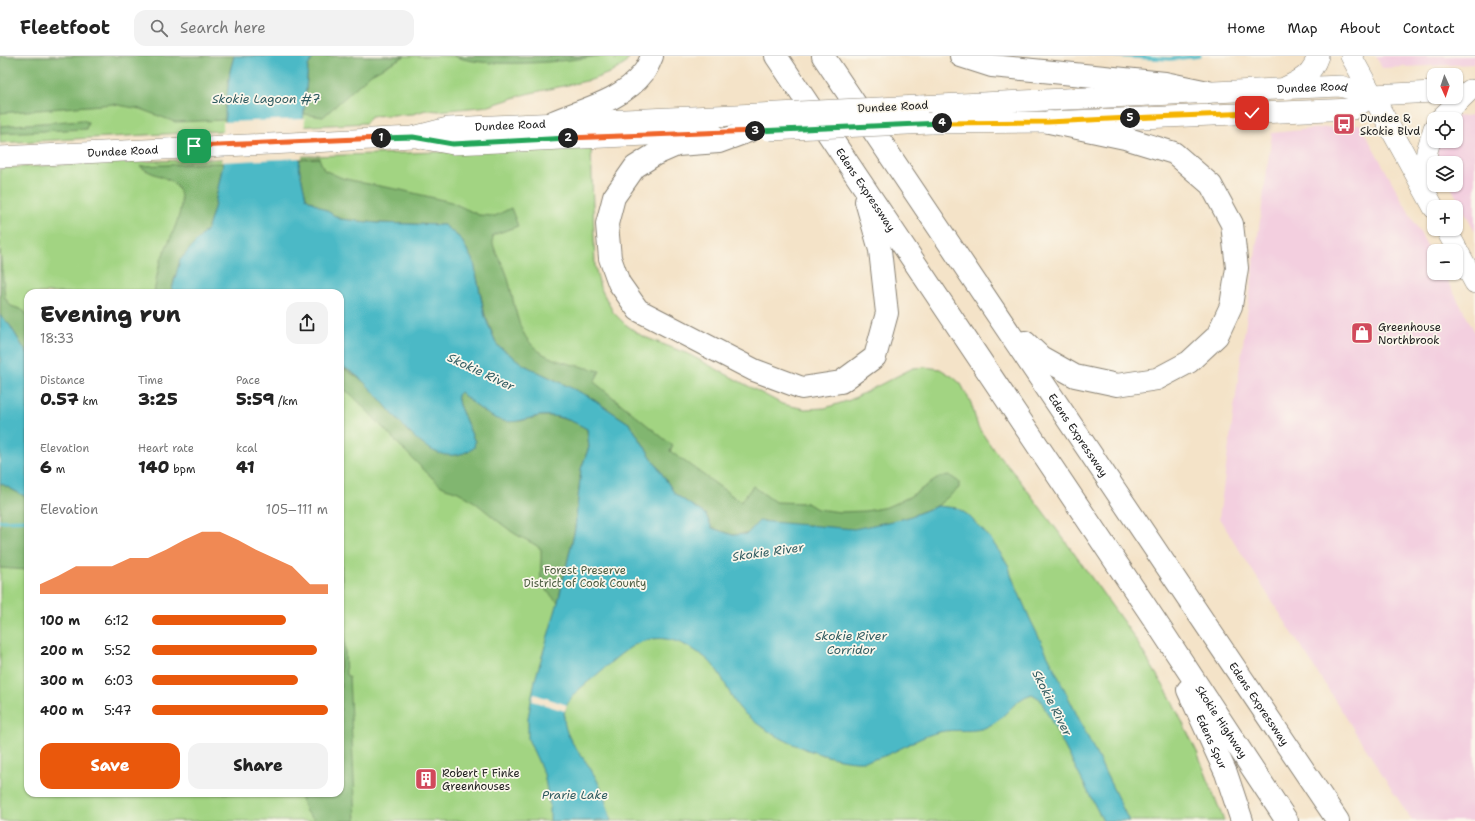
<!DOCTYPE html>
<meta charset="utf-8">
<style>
:root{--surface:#fff;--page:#f2f2f2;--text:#222;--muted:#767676;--line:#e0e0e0;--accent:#ea580c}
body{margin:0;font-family:"Shantell Sans",sans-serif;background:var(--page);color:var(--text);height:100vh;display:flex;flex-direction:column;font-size:15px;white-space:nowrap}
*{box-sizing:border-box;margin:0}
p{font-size:13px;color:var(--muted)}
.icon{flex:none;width:22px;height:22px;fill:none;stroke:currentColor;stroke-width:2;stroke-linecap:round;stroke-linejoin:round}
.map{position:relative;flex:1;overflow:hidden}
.drawer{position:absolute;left:24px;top:233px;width:320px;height:508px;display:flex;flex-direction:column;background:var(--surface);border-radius:12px;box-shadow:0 1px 3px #0004}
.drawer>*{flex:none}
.needle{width:26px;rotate:177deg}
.tools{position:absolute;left:1427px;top:12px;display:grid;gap:8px}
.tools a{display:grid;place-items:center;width:36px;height:36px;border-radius:8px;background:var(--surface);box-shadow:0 1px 3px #0004;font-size:20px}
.pin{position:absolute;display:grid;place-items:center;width:34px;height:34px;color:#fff;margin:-17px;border-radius:8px;box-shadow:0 2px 6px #0006}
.km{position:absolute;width:20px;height:20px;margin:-10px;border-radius:50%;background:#222;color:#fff;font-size:11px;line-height:20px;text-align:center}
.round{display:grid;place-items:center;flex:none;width:42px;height:42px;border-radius:12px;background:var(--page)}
.head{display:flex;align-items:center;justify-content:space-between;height:68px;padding:0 16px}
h1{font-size:22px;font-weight:800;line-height:30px}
.figures{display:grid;grid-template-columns:repeat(3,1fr);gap:6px;height:68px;padding:4px 16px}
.figures div{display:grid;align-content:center}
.figures b{font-size:17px;font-weight:800}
.figures small{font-size:11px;font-weight:400}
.figures p{font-size:11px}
.chart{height:112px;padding:8px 16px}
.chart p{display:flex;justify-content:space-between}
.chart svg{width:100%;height:72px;margin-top:4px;fill:var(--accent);opacity:.7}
.cta{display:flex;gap:8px;margin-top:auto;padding:8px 16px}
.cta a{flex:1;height:46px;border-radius:12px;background:var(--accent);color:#fff;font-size:16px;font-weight:800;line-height:46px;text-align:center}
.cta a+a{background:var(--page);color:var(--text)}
ul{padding:0 16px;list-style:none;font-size:13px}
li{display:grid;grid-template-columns:64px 48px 1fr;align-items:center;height:30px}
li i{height:10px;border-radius:5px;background:var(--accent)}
header{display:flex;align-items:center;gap:24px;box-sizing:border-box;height:56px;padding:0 20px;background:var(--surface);border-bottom:1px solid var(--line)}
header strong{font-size:19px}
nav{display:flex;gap:22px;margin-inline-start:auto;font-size:14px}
.search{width:280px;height:36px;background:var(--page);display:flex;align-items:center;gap:10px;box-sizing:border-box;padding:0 14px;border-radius:12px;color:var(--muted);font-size:15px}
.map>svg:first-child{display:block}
</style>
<header>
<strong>Fleetfoot</strong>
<div class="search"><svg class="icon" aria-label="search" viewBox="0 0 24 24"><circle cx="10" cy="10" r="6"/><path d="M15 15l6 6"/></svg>Search here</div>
<nav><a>Home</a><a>Map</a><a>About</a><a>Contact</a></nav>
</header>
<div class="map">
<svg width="1475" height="765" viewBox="0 0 1475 765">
<rect width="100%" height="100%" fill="#fbf7ec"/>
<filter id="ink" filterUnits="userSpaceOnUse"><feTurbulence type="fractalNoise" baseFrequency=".025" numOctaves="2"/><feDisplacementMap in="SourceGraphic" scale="8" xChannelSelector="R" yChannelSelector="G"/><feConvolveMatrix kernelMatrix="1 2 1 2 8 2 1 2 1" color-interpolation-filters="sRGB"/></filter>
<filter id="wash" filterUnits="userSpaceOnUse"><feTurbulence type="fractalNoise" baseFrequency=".012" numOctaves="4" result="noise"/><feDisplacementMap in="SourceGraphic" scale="16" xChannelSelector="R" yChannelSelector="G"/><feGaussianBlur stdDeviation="0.9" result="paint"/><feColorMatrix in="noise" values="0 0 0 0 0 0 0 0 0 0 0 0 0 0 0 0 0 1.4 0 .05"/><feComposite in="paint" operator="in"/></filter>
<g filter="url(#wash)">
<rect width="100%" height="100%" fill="#f4e3c8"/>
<g fill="#f3cfdf">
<path d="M1376,0h99v8l-93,4z"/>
<path d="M1475,59v116l-25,-46h6v-22h-17l-5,-20 1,-2h21v-22h-8l1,-2z"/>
<path d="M1360,68l74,134v15h9l32,59v489h-63l-193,-303 53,-385z"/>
</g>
<g fill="#a2d482" stroke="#5f784f" fill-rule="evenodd">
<path d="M0,0h618l-3,4 5,-4h10l-5,8 -13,8 -21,8 -65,14 -37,12 -50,5 -13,-1 -13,4 -42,2 -5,7 -366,20z"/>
<path d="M591,91l4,119 5,21 13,25 12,12 17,12 46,18 94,50 23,5 20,-1 25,-8 63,-32 12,-1 15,2 13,8 8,7 10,19 7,24 13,19 27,32 45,60 69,96 37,61 29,59 26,67h-1224v-653l98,-5zM28,237h312v500h-312z"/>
</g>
<g fill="#81b670" stroke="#4e6946">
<path d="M0,0h234l-4,15 -5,49 -50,2 -35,-13 -27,-5 -113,9z"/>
<path d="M314,0h91l-34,18 -48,43 -19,-3 4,-48z"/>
<path d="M454,0h144c-33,6 -114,13 -144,0z"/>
<path d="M82,64l6,2 -2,7 -86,4v-7z"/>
<path d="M319,102l5,12 18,8 21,5 38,7 50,12 28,13 16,1 16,-8 7,18 -25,9c-3,13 10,27 14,40 4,13 6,27 10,41 12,45 44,45 83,55l-6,11 79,64 -3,5 71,51 12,-16 22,16 32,1 10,6 23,3 26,-1 21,-4 22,-10 31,-20 9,-2 10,7v6l-22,18 -31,12 -52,12 -38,-2 -83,7 -21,-7 -6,-13 -31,-21 -45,-70 -42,-28 -64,-31 -27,-20 -12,-30 -11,-52 -13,-24 -17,-14 -67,-2 -37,-4 -34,-21 -7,-31 1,-8z"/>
<path d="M207,107h16l-9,45 -6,20 -33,48 -4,17h-17c2,-10 3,-21 6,-30 6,-20 31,-58 17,-76 -9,-12 -26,-11 -37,-21z"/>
<path d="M0,194l5,48 6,8 12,4 5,7v38l-19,-31 -9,-9z"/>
<path d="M340,310l26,17 44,51 65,8 -16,-37 -2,-10 3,-3 24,20 36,9 20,-5h13l22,6 12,7 2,18 -8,22 -6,60 -17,73c-24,-21 -16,-25 -17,-53 -11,-9 -24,-12 -34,-21 -17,-12 -29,-26 -49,-36 -6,-3 -14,-3 -19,-8 -31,-28 -58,-59 -87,-89l-12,-8z"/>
<path d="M0,427l28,15v72l-28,-2z"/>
<path d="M340,484l6,135 3,2 7,144h-40l-10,-9 -7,-19h41z"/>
</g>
<g fill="#4cb9c6" stroke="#346a71">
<path d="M234,0h80l-6,10 -9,101 7,31 34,21 37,4 67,2 17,14 13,24 11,54 12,28 27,20 64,31 42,28 45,70 31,21 6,13 21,7 14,-1 12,-13 95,8 52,-11 31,-12 20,2 11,7 22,23 19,28 2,9 19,44 99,202h-26l-63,-122 -8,-5c-18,5 -26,24 -43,32 -15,8 -34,2 -50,6 -29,7 -53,31 -84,29 -37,-3 -87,-24 -114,-51 -11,-12 -15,-28 -25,-41 -7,-10 -18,-17 -29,-23 -38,-19 -59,1 -87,26 -13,12 -35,24 -36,44 0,24 19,38 29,57 9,14 14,32 18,48h-61v-14l-6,-33 -16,-35v-21l7,-38 23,-78 17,-73 6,-60 8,-22 -2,-18c-14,-8 -30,-15 -47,-13 -13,2 -27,9 -40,4 -15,-5 -27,-17 -40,-28l-3,3 2,10 16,37 -1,6c-55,35 -89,-66 -134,-82v-73h-169l9,-33 28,-32 6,-20 12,-59 -1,-37 5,-41z"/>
<path d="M0,259l9,9 19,31v143l-28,-15z"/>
</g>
<g fill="#f4e3c8">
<path d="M305,63l-3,39 -81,4 3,-13 -1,-27z"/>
<path d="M534,638l33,11 -2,6 -33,-10z"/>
</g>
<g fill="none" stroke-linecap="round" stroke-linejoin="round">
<g stroke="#4cb9c6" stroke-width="3.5">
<path d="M1116,0l54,3 30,-3"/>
<path d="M0,465l28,-1"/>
</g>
</g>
</g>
<g filter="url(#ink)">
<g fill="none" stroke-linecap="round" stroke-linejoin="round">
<g stroke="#888072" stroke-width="22">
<g id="major">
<path d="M1351,0l83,152"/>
<path d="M1286,31c16,-7 26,-13 32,-31"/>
<path id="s1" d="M919,50l421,-20 33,9 61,-3"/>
<path d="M1440,63l30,-29"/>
<path d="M931,67l118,-1 304,-13 20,-14"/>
<path d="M420,82l33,6 259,-12"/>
<path id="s2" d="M0,101l413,-20 35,-9 310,-14"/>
<path d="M1422,130l5,-35 7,-23"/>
<path d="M1446,173l29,54"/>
</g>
</g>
<g stroke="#888072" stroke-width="24">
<g id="highway">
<path id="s3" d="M776,0l380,566 131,199"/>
<path id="s4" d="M823,0l515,765"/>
<path d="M961,0l31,10 173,17 43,9"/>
<path d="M553,66c31,-13 69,-21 91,-50 3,-4 6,-11 8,-16"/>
<path d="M749,75l-30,11 -42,3 -23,10 -19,12 -21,30 -7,27 3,34 9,25 19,27 116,60 48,18 39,-6 34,-25 12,-44 -7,-63 -14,-49"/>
<path d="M1025,286l16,15 34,19 42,9 40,-6 32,-17 28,-26 14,-30 6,-38 -5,-44 -21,-39 -37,-32 -49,-15 -76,-16"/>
<path id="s5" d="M1188,634l38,83 16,48"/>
</g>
</g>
<use href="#major" stroke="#fff" stroke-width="21"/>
<use href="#highway" stroke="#fff" stroke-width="22"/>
<g stroke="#888072" stroke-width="22" stroke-linecap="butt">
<g id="major-bridge">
<path d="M758,58l161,-8"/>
<path d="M769,74l162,-7"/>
</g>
</g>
<use href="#major-bridge" stroke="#fff" stroke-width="21"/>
</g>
</g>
<g fill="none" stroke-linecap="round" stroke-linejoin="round" filter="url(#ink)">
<g stroke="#fff" stroke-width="8">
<path id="split-1" d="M194,90l187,-8"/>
</g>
<g stroke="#fff" stroke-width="8">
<path id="split-2" d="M381,82l32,-1 40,7 115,-6"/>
</g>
<g stroke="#fff" stroke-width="8">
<path id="split-3" d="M568,82l187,-7"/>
</g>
<g stroke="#fff" stroke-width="8">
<path id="split-4" d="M755,75l187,-8"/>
</g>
<g stroke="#fff" stroke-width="8">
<path id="split-5" d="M942,67l106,-1 82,-4"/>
</g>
<g stroke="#fff" stroke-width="8">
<path id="split-6" d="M1130,62l122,-5"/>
</g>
<use href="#split-1" stroke="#f0652b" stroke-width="5"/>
<use href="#split-2" stroke="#22a559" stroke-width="5"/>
<use href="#split-3" stroke="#f0652b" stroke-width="5"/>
<use href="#split-4" stroke="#22a559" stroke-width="5"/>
<use href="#split-5" stroke="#f5b400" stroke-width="5"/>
<use href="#split-6" stroke="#f5b400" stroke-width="5"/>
</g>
<defs>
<g id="bus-square" transform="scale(1.15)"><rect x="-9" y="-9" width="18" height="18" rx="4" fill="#d1495b" stroke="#fbf7ec"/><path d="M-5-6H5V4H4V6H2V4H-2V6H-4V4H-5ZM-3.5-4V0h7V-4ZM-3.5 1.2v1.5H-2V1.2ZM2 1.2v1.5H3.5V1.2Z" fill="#fff"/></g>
<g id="shop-square" transform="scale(1.15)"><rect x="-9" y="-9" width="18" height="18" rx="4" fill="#d1495b" stroke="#fbf7ec"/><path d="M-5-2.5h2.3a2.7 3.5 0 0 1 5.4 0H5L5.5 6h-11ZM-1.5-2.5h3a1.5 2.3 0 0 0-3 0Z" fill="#fff"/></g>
<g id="building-square" transform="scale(1.15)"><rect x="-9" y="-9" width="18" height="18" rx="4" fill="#d1495b" stroke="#fbf7ec"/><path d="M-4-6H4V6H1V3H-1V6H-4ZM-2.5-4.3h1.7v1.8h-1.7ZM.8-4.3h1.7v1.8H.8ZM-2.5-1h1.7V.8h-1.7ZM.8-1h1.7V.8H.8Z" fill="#fff"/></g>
</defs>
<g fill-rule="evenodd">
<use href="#bus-square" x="1344" y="68"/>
<use href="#shop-square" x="1362" y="277"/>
<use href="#building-square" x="426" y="723"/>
</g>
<g text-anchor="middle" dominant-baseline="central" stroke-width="3.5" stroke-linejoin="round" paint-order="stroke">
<g font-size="11" fill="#1c1c1c" stroke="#fbf7ec">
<text stroke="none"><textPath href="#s1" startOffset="394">Dundee Road</textPath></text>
<text transform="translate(893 51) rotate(-3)">Dundee Road</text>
<text stroke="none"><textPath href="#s2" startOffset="512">Dundee Road</textPath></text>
<text stroke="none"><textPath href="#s2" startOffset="123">Dundee Road</textPath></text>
<text stroke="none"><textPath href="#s3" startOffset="161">Edens Expressway</textPath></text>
<text stroke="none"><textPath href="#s4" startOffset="457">Edens Expressway</textPath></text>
<text stroke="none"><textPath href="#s4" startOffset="781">Edens Expressway</textPath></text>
<text stroke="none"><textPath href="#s3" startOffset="801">Skokie Highway</textPath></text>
<text stroke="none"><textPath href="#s5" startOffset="57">Edens Spur</textPath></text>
</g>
<g font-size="11" fill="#1c1c1c" stroke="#fbf7ec" text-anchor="start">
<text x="1360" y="62">Dundee &amp;<tspan x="1360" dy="13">Skokie Blvd</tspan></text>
<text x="1378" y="271">Greenhouse<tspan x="1378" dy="13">Northbrook</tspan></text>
<text x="442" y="717">Robert F Finke<tspan x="442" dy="13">Greenhouses</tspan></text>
</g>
<g font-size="11" fill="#4b5c40" stroke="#fbf7ec">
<text x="585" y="514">Forest Preserve<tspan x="585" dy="13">District of Cook County</tspan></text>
</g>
<g font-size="12" font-style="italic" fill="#2f5b60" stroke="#fbf7ec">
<text x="266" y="43">Skokie Lagoon #7</text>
<text transform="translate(481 316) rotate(25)">Skokie River</text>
<text transform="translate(768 496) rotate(-8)">Skokie River</text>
<text x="851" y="580">Skokie River<tspan x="851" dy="14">Corridor</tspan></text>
<text transform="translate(1052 647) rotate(63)">Skokie River</text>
<text x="575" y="739">Prarie Lake</text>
</g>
</g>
</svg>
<div class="tools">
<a><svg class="needle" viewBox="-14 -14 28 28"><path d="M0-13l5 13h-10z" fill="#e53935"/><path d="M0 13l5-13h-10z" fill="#767676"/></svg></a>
<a><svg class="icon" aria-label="locate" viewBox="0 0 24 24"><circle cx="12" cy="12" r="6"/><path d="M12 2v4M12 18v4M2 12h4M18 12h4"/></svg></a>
<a><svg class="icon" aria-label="layers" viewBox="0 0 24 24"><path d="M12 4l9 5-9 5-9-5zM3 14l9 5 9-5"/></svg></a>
<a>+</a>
<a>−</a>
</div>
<div class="pin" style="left:194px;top:90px;background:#1e9e55"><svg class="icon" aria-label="arrive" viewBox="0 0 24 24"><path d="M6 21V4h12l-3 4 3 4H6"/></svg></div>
<div class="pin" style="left:1252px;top:57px;background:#d93025"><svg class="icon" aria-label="check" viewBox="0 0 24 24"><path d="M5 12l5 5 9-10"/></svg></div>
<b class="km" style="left:381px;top:82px">1</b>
<b class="km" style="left:568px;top:82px">2</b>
<b class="km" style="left:755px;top:75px">3</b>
<b class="km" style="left:942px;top:67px">4</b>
<b class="km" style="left:1130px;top:62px">5</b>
<section class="drawer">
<div class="head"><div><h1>Evening run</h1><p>18:33</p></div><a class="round"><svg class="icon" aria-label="share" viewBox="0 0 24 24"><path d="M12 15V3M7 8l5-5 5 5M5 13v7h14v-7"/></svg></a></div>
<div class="figures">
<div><p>Distance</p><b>0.57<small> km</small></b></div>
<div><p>Time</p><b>3:25</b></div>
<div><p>Pace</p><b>5:59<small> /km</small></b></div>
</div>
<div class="figures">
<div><p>Elevation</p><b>6<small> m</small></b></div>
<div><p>Heart rate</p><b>140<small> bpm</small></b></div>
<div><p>kcal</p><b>41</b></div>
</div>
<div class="chart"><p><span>Elevation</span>105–111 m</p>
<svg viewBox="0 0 160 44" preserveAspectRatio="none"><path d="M0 44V38L10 33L20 27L30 27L40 27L50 22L60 22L70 17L80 11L90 6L100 6L110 11L120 17L130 22L140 27L150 38L160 38V44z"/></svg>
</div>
<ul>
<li><b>100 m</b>6:12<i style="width:76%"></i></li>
<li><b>200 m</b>5:52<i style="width:94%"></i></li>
<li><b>300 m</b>6:03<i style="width:83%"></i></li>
<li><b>400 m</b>5:47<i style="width:100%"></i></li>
</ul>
<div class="cta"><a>Save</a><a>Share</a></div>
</section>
</div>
